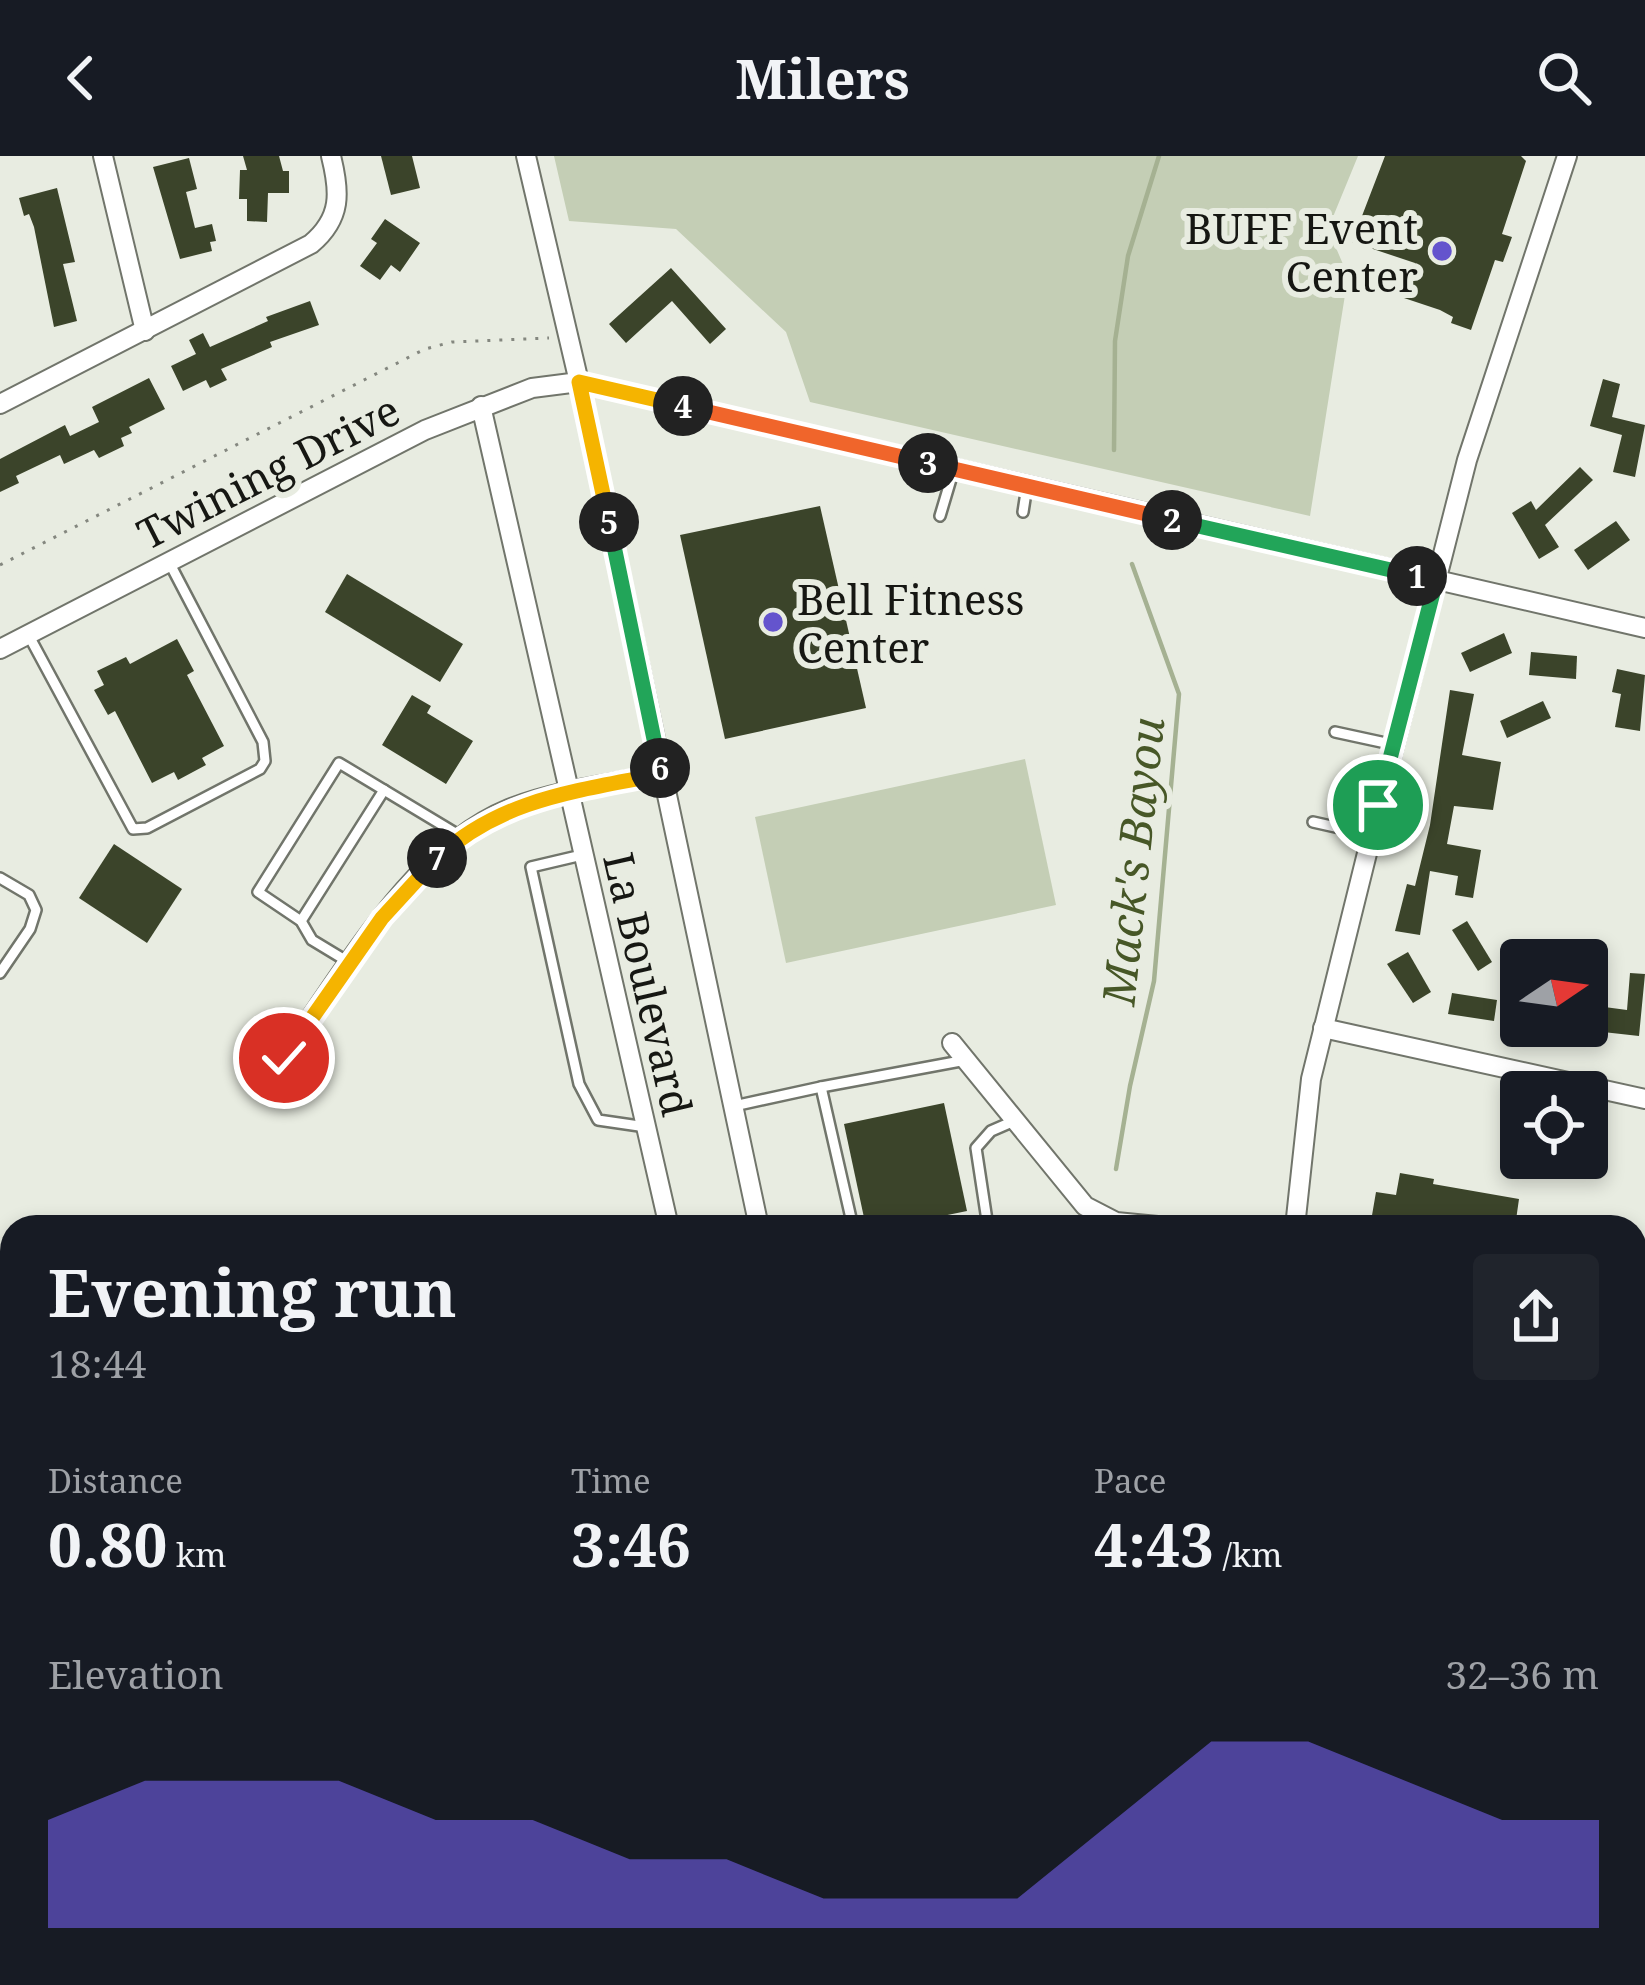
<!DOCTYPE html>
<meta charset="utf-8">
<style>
:root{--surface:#171b24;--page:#20242c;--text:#f1f3f6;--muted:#9ea1a6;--accent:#6454cd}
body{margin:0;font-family:"Noto Serif",serif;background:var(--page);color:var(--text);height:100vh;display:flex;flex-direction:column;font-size:45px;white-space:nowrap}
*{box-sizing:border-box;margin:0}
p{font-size:39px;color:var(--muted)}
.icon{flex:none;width:66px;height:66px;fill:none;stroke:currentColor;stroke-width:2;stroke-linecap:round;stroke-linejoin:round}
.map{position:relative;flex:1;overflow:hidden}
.details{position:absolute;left:0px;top:1059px;width:1647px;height:771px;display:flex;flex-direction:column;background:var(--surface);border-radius:36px 36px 0 0;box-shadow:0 6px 18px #0003}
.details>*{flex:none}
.needle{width:78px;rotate:77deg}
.fabs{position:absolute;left:1500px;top:783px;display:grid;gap:24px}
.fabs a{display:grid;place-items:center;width:108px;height:108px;border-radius:12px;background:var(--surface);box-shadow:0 6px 18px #0003;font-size:60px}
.pin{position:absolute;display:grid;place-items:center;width:102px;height:102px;color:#fff;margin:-51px;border:6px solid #fff;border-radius:50%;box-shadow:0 3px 12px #0007}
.km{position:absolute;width:60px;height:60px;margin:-30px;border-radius:50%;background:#222;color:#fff;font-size:33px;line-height:60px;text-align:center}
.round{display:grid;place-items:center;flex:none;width:126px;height:126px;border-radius:12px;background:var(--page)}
.overview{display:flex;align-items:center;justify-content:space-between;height:204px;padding:0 48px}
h1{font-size:66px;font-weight:700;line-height:90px}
.metrics{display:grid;grid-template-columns:repeat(3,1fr);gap:18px;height:204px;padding:12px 48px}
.metrics div{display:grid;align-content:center}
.metrics b{font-size:60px;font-weight:700}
.metrics small{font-size:33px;font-weight:400}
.metrics p{font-size:33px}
.chart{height:336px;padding:24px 48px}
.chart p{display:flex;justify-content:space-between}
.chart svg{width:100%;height:216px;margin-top:12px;fill:var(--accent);opacity:.7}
header{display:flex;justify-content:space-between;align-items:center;height:156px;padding:0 48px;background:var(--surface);font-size:54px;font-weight:700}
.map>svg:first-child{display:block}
</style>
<header><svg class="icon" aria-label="back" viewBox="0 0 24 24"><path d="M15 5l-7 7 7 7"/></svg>Milers<svg class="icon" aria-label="search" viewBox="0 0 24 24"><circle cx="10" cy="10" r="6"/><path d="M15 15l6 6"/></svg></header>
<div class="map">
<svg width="1645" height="1829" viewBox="0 0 1645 1829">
<rect width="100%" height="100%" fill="#e8ece1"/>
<g fill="#c4ceb5">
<path d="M554,0h804l-30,73 20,47 -38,240 -500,-114 -24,-70 -110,-103 -107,-8z"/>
<path d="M1025,603l31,146 -270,58 -31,-146z"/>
</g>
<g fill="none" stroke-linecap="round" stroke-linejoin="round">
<g stroke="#a5b192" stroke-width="4.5">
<path d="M1114,294l1,-109 13,-85 31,-100"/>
<path d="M1116,1013l14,-83 24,-105 25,-287 -47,-130"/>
<path d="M1132,1818l3,11"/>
</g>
</g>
<g fill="#3b442a">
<path d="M243,0h36l4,15h6v22h-21l-1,29 -20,-1v-22h-8l1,-29h7z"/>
<path d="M381,0h31l8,32 -29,7z"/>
<path d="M1385,0h136l5,5 -24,73 10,3 -9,25 -8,-2 -24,70 -20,-7 2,-6 -13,-7 -36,-12 11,-35 -63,-21z"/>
<path d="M189,2l8,31 -11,3 9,36 17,-4 4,17 -6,1 2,9 -32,8 -27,-92z"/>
<path d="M57,32l18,74 -12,2 14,57 -23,6 -20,-100 -5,-13 -5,2 -5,-18z"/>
<path d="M385,63l35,24 -20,29 -9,-7 -11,15 -20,-14 17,-23 -6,-4z"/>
<path d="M671,112l55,61 -16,15 -38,-43 -46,42 -17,-19z"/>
<path d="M310,145l9,24 -49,17 2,5 -51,22 6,11 -17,8 -4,-8 -23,11 -12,-25 25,-12 -7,-14 14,-7 7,14 58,-26 -2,-4z"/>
<path d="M149,222l16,31 -36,18 3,6 -11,5 3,8 -25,12 -5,-8 -30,14 -4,-9 -44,21 3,7 -19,9v-33l65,-34 5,11 29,-14 -7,-15z"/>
<path d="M1603,223l17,5 -8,33 33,8 -10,52 -22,-5 9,-37 -32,-9z"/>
<path d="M1580,311l13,13 -48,45 14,22 -20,12 -27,-46 19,-12 5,9z"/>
<path d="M820,350l46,202 -141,31 -45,-204z"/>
<path d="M1616,365l14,19 -42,30 -14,-20z"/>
<path d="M347,418l116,70 -23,38 -115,-70z"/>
<path d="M1504,477l8,20 -42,19 -9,-19z"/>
<path d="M177,483l17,32 -7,4 37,71 -22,12 4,7 -28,15 -4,-8 -22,11 -37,-72 -7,4 -14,-25 10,-5 -7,-14 29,-14 4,7z"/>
<path d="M1531,496l46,4 -1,23 -47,-4z"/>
<path d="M1617,513l28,6 -5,56 -25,-4 6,-33 -9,-2z"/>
<path d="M1450,534l24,4 -12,61 39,7 -8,48 -39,-4 -7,38 34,6 -8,48 -18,-3 3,-19 -28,-5 -10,64 -25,-4 12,-47 8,2 15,-61z"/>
<path d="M412,539l19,11 -4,7 46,28 -27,43 -64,-39z"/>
<path d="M1543,545l8,17 -44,20 -7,-17z"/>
<path d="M114,688l68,45 -35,54 -68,-45z"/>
<path d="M1467,765l25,41 -14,9 -26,-41z"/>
<path d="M1408,796l23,40 -18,11 -26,-39z"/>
<path d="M1630,817l15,1 -6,62 -45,-5 3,-25 30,4z"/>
<path d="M1452,837l45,7 -3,21 -46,-7z"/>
<path d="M944,947l23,108 -78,16h-23l-22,-103z"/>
<path d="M1400,1017l34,6 -1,5 86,15 -4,28h-145l6,-35 20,3z"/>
</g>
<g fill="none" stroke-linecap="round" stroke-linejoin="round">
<g stroke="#71756b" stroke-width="14">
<g id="service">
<path d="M1023,356l4,-26"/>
<path d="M940,360l14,-47"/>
<path d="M29,480l104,193 14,-1 113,-59 5,-8 -2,-19 -94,-180"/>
<path d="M1335,576l60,13"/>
<path d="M1313,666l58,13"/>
<path d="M582,699l-51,12 48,217 19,36 48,7"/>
<path d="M0,722l29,17 7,15 -6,19 -30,44"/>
<path d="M301,765l83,-131"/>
<path d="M350,807l-38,-23 -11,-19 -43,-29 81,-129 123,74"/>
<path d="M821,931l145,-27"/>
<path d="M734,950l87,-19 32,140"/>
<path d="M988,1071l-12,-79 15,-17 23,-10"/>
<path d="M0,1521l12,6"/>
<path d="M329,1818l16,11"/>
</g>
</g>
<g stroke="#71756b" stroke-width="22">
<g id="minor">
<path d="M103,0l42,175"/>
<path d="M526,0l53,226 180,845"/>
<path d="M0,248l311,-160c31,-26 29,-52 20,-88"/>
<path d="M481,250l188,821"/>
<path d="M0,493l425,-219 107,-42 47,-6 1066,246"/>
<path d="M1323,872l322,71"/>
<path d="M952,887l133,163 31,16 52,5"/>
<path d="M283,902c60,-83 128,-209 226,-249 48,-19 103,-25 153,-35"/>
<path d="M1295,1071l16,-148 68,-274 88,-345 100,-304"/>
<path d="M1636,1412l9,-37"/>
<path d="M0,1628l12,20"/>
<path d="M161,1818l16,11"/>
<path d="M931,1818l3,11"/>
<path d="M1453,1818v11"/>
<path d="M1593,1818l10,11"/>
<path d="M132,1829l7,-11"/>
</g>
</g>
<path stroke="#84877f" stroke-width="3" stroke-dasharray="3 9" stroke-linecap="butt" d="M0,409l425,-216 27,-7 97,-4"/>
<use href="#service" stroke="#fff" stroke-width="9"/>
<use href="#minor" stroke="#fff" stroke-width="18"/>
</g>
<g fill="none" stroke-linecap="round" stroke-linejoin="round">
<g stroke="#fff" stroke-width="24">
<path id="split-1" d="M1378,649l58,-224 -19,-5"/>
</g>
<g stroke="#fff" stroke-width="24">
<path id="split-2" d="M1172,364l245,56"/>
</g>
<g stroke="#fff" stroke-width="24">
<path id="split-3" d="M928,307l244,57"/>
</g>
<g stroke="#fff" stroke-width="24">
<path id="split-4" d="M683,250l245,57"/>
</g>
<g stroke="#fff" stroke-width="24">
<path id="split-5" d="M609,366l-30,-140 104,24"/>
</g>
<g stroke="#fff" stroke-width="24">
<path id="split-6" d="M609,366l51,246"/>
</g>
<g stroke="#fff" stroke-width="24">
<path id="split-7" d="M437,702c65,-60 141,-67 225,-84l-2,-6"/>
</g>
<g stroke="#fff" stroke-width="24">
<path id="split-8" d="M284,902l98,-140 55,-60"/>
</g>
<use href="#split-1" stroke="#22a559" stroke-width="15"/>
<use href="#split-2" stroke="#22a559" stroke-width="15"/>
<use href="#split-3" stroke="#f0652b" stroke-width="15"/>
<use href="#split-4" stroke="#f0652b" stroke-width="15"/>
<use href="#split-5" stroke="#f5b400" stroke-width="15"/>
<use href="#split-6" stroke="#22a559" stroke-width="15"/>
<use href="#split-7" stroke="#f5b400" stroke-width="15"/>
<use href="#split-8" stroke="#f5b400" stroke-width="15"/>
</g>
<g fill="#6454cd" stroke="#e8ece1" stroke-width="4.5">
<circle cx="1442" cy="95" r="12"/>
<circle cx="773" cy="466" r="12"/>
</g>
<g text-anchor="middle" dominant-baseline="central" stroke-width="12" stroke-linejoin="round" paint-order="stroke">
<g font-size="42" fill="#161713" stroke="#e8ece1" text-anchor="end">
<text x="1418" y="71">BUFF Event<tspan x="1418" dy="48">Center</tspan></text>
<text x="797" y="442" text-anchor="start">Bell Fitness<tspan x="797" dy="48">Center</tspan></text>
</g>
<g font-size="42" fill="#161713" stroke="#e8ece1">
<text transform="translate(268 315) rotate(-27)">Twining Drive</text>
<text transform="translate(649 828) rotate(77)">La Boulevard</text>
</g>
<g font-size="45" font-style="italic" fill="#475727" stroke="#e8ece1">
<text transform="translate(1132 705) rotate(-84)">Mack's Bayou</text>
</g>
</g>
</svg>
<div class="fabs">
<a><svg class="needle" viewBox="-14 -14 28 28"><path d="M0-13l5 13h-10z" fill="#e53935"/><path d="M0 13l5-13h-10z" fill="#9ea1a6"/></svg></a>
<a><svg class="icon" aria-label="locate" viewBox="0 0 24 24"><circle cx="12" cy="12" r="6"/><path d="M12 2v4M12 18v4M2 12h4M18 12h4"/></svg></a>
</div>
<div class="pin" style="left:1378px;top:649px;background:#1e9e55"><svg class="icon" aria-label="arrive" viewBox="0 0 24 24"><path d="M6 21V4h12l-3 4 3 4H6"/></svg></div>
<div class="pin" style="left:284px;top:902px;background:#d93025"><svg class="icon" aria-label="check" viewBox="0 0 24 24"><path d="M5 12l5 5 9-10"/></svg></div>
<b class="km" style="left:1417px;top:420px">1</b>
<b class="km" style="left:1172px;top:364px">2</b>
<b class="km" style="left:928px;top:307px">3</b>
<b class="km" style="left:683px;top:250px">4</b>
<b class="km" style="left:609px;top:366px">5</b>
<b class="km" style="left:660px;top:612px">6</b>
<b class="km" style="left:437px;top:702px">7</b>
<section class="details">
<div class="overview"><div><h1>Evening run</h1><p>18:44</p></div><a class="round"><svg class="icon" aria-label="share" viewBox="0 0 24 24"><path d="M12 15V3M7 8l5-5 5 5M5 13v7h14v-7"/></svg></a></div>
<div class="metrics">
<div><p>Distance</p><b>0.80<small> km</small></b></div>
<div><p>Time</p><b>3:46</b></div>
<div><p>Pace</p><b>4:43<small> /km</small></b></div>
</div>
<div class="chart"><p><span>Elevation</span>32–36 m</p>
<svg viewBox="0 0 160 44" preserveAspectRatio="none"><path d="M0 44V22L10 14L20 14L30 14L40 22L50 22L60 30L70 30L80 38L90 38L100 38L110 22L120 6L130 6L140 14L150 22L160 22V44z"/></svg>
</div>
</section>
</div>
